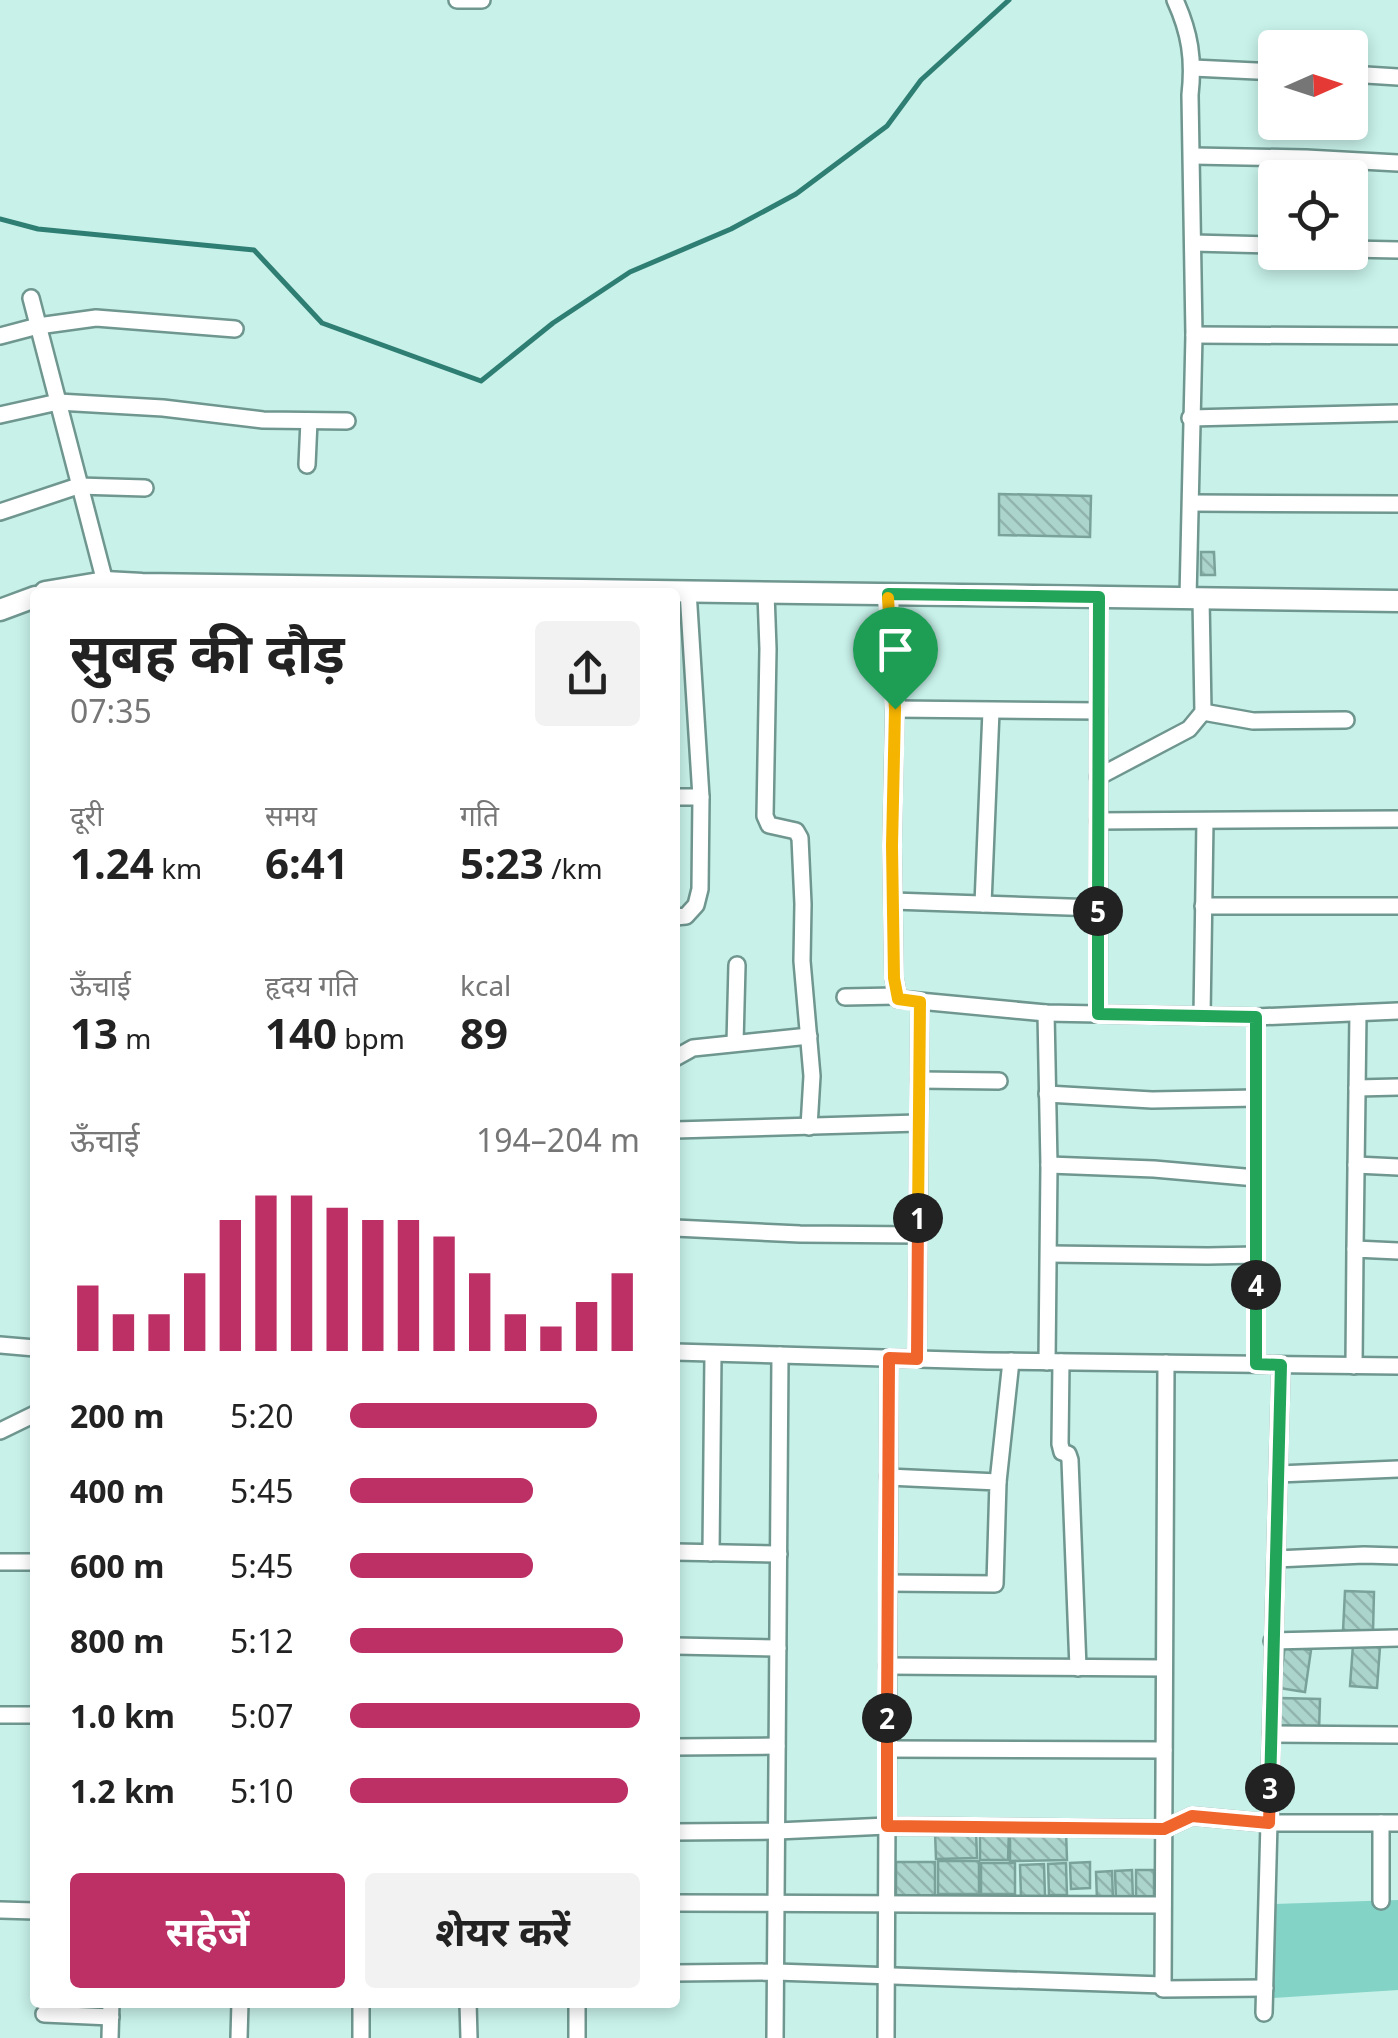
<!DOCTYPE html>
<html lang="hi">
<meta charset="utf-8">
<style>
:root{--surface:#fff;--page:#f2f2f2;--text:#222;--muted:#767676;--accent:#bc3066}
body{margin:0;font-family:"Noto Sans","Noto Sans Devanagari",sans-serif;background:var(--page);color:var(--text);height:100vh;display:flex;flex-direction:column;font-size:38px;white-space:nowrap}
*{box-sizing:border-box;margin:0}
p{font-size:32px;color:var(--muted)}
.icon{flex:none;width:55px;height:55px;fill:none;stroke:currentColor;stroke-width:2;stroke-linecap:round;stroke-linejoin:round}
.map{position:relative;flex:1;overflow:hidden}
.side{position:absolute;left:30px;top:588px;width:650px;height:1420px;display:flex;flex-direction:column;background:var(--surface);border-radius:10px;box-shadow:0 5px 15px #0003}
.side>*{flex:none}
.needle{width:65px;rotate:87deg}
.buttons{position:absolute;left:1258px;top:30px;display:grid;gap:20px}
.buttons a{display:grid;place-items:center;width:110px;height:110px;border-radius:10px;background:var(--surface);box-shadow:0 5px 15px #0003;font-size:50px}
.pin{position:absolute;display:grid;place-items:center;width:85px;height:85px;color:#fff;margin:-102px -42px;border-radius:50% 50% 50% 0;rotate:-45deg;box-shadow:0 0 10px #0007}
.pin .icon{rotate:45deg}
.km{position:absolute;width:50px;height:50px;margin:-25px;border-radius:50%;background:#222;color:#fff;font-size:28px;line-height:50px;text-align:center}
.round{display:grid;place-items:center;flex:none;width:105px;height:105px;border-radius:10px;background:var(--page)}
.head{display:flex;align-items:center;justify-content:space-between;height:170px;padding:0 40px}
h1{font-size:55px;font-weight:700;line-height:75px}
.stats{display:grid;grid-template-columns:repeat(3,1fr);gap:15px;height:170px;padding:10px 40px}
.stats div{display:grid;align-content:center}
.stats b{font-size:42px;font-weight:700}
.stats small{font-size:28px;font-weight:400}
.stats p{font-size:28px}
.chart{height:280px;padding:20px 40px}
.chart p{display:flex;justify-content:space-between}
.chart svg{width:100%;height:180px;margin-top:10px;stroke:var(--accent);stroke-width:6}
.cta{display:flex;gap:20px;margin-top:auto;padding:20px 40px}
.cta a{flex:1;height:115px;border-radius:10px;background:var(--accent);color:#fff;font-size:40px;font-weight:700;line-height:115px;text-align:center}
.cta a+a{background:var(--page);color:var(--text)}
ul{padding:0 40px;list-style:none;font-size:32px}
li{display:grid;grid-template-columns:160px 120px 1fr;align-items:center;height:75px}
li i{height:25px;border-radius:12px;background:var(--accent)}
.map>svg:first-child{display:block}
</style>
<div class="map">
<svg width="1398" height="2038" viewBox="0 0 1398 2038">
<defs>
<pattern id="building-back-hatch" width="6" height="6" patternUnits="userSpaceOnUse" patternTransform="scale(2.5)"><rect width="6" height="6" fill="#aad4cc"/><path d="M-1 5l2 2M0 0l6 6M5-1l2 2" fill="none" stroke="#91b5ae"/></pattern>
</defs>
<rect width="100%" height="100%" fill="#c7f1e9"/>
<path fill="#83d3c6" d="M1398,1900v90l-125,8 1,-94z"/>
<g fill="none" stroke-linecap="round" stroke-linejoin="round">
<path stroke="#2f7e73" stroke-width="5" d="M0,219l38,10 216,21 68,73 159,58 72,-58 77,-51 101,-43 65,-35 91,-68 34,-46 88,-80"/>
</g>
<g fill="url(#building-back-hatch)" stroke="#7aa29a" stroke-width="2.5">
<path d="M999,494l92,2 -1,41 -91,-2z"/>
<path d="M1201,552h13l1,23h-14z"/>
<path d="M1345,1591l29,1 -1,40 -30,-1z"/>
<path d="M1353,1645l27,2 -3,41 -27,-2z"/>
<path d="M1285,1646l26,4 -6,42 -26,-4z"/>
<path d="M1280,1698l40,1 -1,32 -40,-1z"/>
<path d="M976,1830l1,28 -41,1 -1,-28z"/>
<path d="M980,1830h29l-1,30h-28z"/>
<path d="M1066,1831l1,29 -57,1v-28z"/>
<rect x="938" y="1861" width="41" height="33"/>
<path d="M896,1862h39v33l-39,1z"/>
<path d="M1090,1862v26l-19,1 -1,-26z"/>
<rect x="981" y="1863" width="34" height="31"/>
<path d="M1066,1863l1,32h-18l-1,-31z"/>
<path d="M1044,1864l1,32 -24,1 -1,-32z"/>
<path d="M1132,1870l1,31h-17l-1,-30z"/>
<rect x="1136" y="1870" width="18" height="28"/>
<path d="M1112,1871l1,29h-16l-1,-28z"/>
</g>
<g fill="none" stroke-linecap="round" stroke-linejoin="round">
<g stroke="#6f968f" stroke-width="20">
<g id="minor">
<path d="M457,0h25"/>
<path d="M1175,0c15,33 19,59 15,95l4,240 -6,263"/>
<path d="M1193,68l82,4"/>
<path d="M1350,74l48,3"/>
<path d="M1193,156l113,2 92,5"/>
<path d="M1193,243l82,2"/>
<path d="M1350,249l48,1"/>
<path d="M31,298l74,284"/>
<path d="M1194,335l204,1"/>
<path d="M0,336l38,-10 58,-8 139,11"/>
<path d="M0,415l58,-13 105,6 100,12 84,1"/>
<path d="M1190,418l208,-5"/>
<path d="M307,465l2,-44"/>
<path d="M1191,503l207,1"/>
<path d="M0,512l78,-26 67,2"/>
<path d="M766,593l2,56 -3,167 4,9 27,6 4,7 3,66 -1,57 10,115 -3,51"/>
<path d="M888,594l7,107 -3,145 2,132 4,21 148,14 210,4"/>
<path d="M895,709l204,2"/>
<path d="M1203,712l50,9 93,-1"/>
<path d="M1098,777l91,-48 14,-17 -2,-114"/>
<path d="M675,797h26"/>
<path d="M1098,821l300,-2"/>
<path d="M893,901l205,7"/>
<path d="M983,904l8,-193"/>
<path d="M1203,906h195"/>
<path d="M675,917l11,-1 10,-11 4,-16 1,-92 -13,-206"/>
<path d="M845,997l51,-1"/>
<path d="M1046,1013l3,152 -2,197"/>
<path d="M1098,1014l1,-417"/>
<path d="M1202,1016l3,-195"/>
<path d="M735,1043l2,-78"/>
<path d="M675,1058l18,-10 116,-12"/>
<path d="M919,1080l80,1"/>
<path d="M1357,1088l41,-1"/>
<path d="M1047,1094l105,6 104,-2"/>
<path d="M675,1130l243,-7"/>
<path d="M1049,1165l105,4 102,9"/>
<path d="M1356,1165l42,2"/>
<path d="M675,1228l125,6 118,1"/>
<path d="M1355,1249l3,-236"/>
<path d="M1049,1254l159,2 48,-1"/>
<path d="M0,1345l35,3"/>
<path d="M675,1352l313,9 410,5"/>
<path d="M917,1359l3,-357"/>
<path d="M1061,1362l-1,82 2,8 6,2 2,6 8,208"/>
<path d="M1166,1363l-3,626 102,-1"/>
<path d="M1256,1364v-347l142,-6"/>
<path d="M1354,1366l1,-117 43,2"/>
<path d="M0,1431l35,-17"/>
<path d="M1278,1474l120,-5"/>
<path d="M998,1482l13,-121"/>
<path d="M675,1552l104,2"/>
<path d="M711,1553l2,-199"/>
<path d="M1276,1559l88,-4 34,1"/>
<path d="M0,1562h35"/>
<path d="M888,1583l107,1 3,-102 -110,-5"/>
<path d="M1272,1641l126,-3"/>
<path d="M675,1646l103,2"/>
<path d="M887,1666l277,2"/>
<path d="M0,1715h35"/>
<path d="M1271,1734l127,1"/>
<path d="M675,1747l102,-1"/>
<path d="M887,1749l277,1"/>
<path d="M675,1832l102,-1 110,-5 277,3 28,-13 77,7h129"/>
<path d="M1381,1901v-78"/>
<path d="M675,1903l488,2"/>
<path d="M0,1910l35,1"/>
<path d="M675,1973l101,-1 387,13"/>
<path d="M468,2002l1,36"/>
<path d="M577,2002v36"/>
<path d="M1264,2013l17,-648"/>
<path d="M44,2014l67,3"/>
<path d="M110,2038l1,-36"/>
<path d="M239,2038l1,-36"/>
<path d="M361,2038v-36"/>
<path d="M775,2038l5,-683"/>
<path d="M886,2038l3,-680"/>
</g>
</g>
<g stroke="#6f968f" stroke-width="25">
<g id="tertiary">
<path d="M45,592l60,-10 37,2 1256,17"/>
<path d="M0,610l35,-13"/>
</g>
</g>
<use href="#minor" stroke="#fff" stroke-width="15"/>
<use href="#tertiary" stroke="#fff" stroke-width="20"/>
</g>
<g fill="none" stroke-linecap="round" stroke-linejoin="round">
<g stroke="#fff" stroke-width="20">
<path id="split-1" d="M895,709l-3,137 2,132 4,21 22,3 -2,216"/>
</g>
<g stroke="#fff" stroke-width="20">
<path id="split-2" d="M887,1718l2,-360 28,1 1,-141"/>
</g>
<g stroke="#fff" stroke-width="20">
<path id="split-3" d="M887,1718v108l277,3 28,-13 77,7 1,-35"/>
</g>
<g stroke="#fff" stroke-width="20">
<path id="split-4" d="M1256,1285v79l25,1 -11,423"/>
</g>
<g stroke="#fff" stroke-width="20">
<path id="split-5" d="M1098,911v103l158,3v268"/>
</g>
<g stroke="#fff" stroke-width="20">
<path id="split-6" d="M888,598v-4l211,3 -1,314"/>
</g>
<g stroke="#fff" stroke-width="20">
<path id="split-7" d="M888,598l7,111"/>
</g>
<use href="#split-1" stroke="#f5b400" stroke-width="12"/>
<use href="#split-2" stroke="#f0652b" stroke-width="12"/>
<use href="#split-3" stroke="#f0652b" stroke-width="12"/>
<use href="#split-4" stroke="#22a559" stroke-width="12"/>
<use href="#split-5" stroke="#22a559" stroke-width="12"/>
<use href="#split-6" stroke="#22a559" stroke-width="12"/>
<use href="#split-7" stroke="#f5b400" stroke-width="12"/>
</g>
</svg>
<div class="buttons">
<a><svg class="needle" viewBox="-14 -14 28 28"><path d="M0-13l5 13h-10z" fill="#e53935"/><path d="M0 13l5-13h-10z" fill="#767676"/></svg></a>
<a><svg class="icon" aria-label="locate" viewBox="0 0 24 24"><circle cx="12" cy="12" r="6"/><path d="M12 2v4M12 18v4M2 12h4M18 12h4"/></svg></a>
</div>
<div class="pin" style="left:895px;top:709px;background:#1e9e55"><svg class="icon" aria-label="arrive" viewBox="0 0 24 24"><path d="M6 21V4h12l-3 4 3 4H6"/></svg></div>
<b class="km" style="left:918px;top:1218px">1</b>
<b class="km" style="left:887px;top:1718px">2</b>
<b class="km" style="left:1270px;top:1788px">3</b>
<b class="km" style="left:1256px;top:1285px">4</b>
<b class="km" style="left:1098px;top:911px">5</b>
<section class="side">
<div class="head"><div><h1>सुबह की दौड़</h1><p>07:35</p></div><a class="round"><svg class="icon" aria-label="share" viewBox="0 0 24 24"><path d="M12 15V3M7 8l5-5 5 5M5 13v7h14v-7"/></svg></a></div>
<div class="stats">
<div><p>दूरी</p><b>1.24<small> km</small></b></div>
<div><p>समय</p><b>6:41</b></div>
<div><p>गति</p><b>5:23<small> /km</small></b></div>
</div>
<div class="stats">
<div><p>ऊँचाई</p><b>13<small> m</small></b></div>
<div><p>हृदय गति</p><b>140<small> bpm</small></b></div>
<div><p>kcal</p><b>89</b></div>
</div>
<div class="chart"><p><span>ऊँचाई</span>194–204 m</p>
<svg viewBox="0 0 160 44" preserveAspectRatio="none"><path d="M5 44V28M15 44V35M25 44V35M35 44V25M45 44V12M55 44V6M65 44V6M75 44V9M85 44V12M95 44V12M105 44V16M115 44V25M125 44V35M135 44V38M145 44V32M155 44V25"/></svg>
</div>
<ul>
<li><b>200 m</b>5:20<i style="width:85%"></i></li>
<li><b>400 m</b>5:45<i style="width:63%"></i></li>
<li><b>600 m</b>5:45<i style="width:63%"></i></li>
<li><b>800 m</b>5:12<i style="width:94%"></i></li>
<li><b>1.0 km</b>5:07<i style="width:100%"></i></li>
<li><b>1.2 km</b>5:10<i style="width:96%"></i></li>
</ul>
<div class="cta"><a>सहेजें</a><a>शेयर करें</a></div>
</section>
</div>
